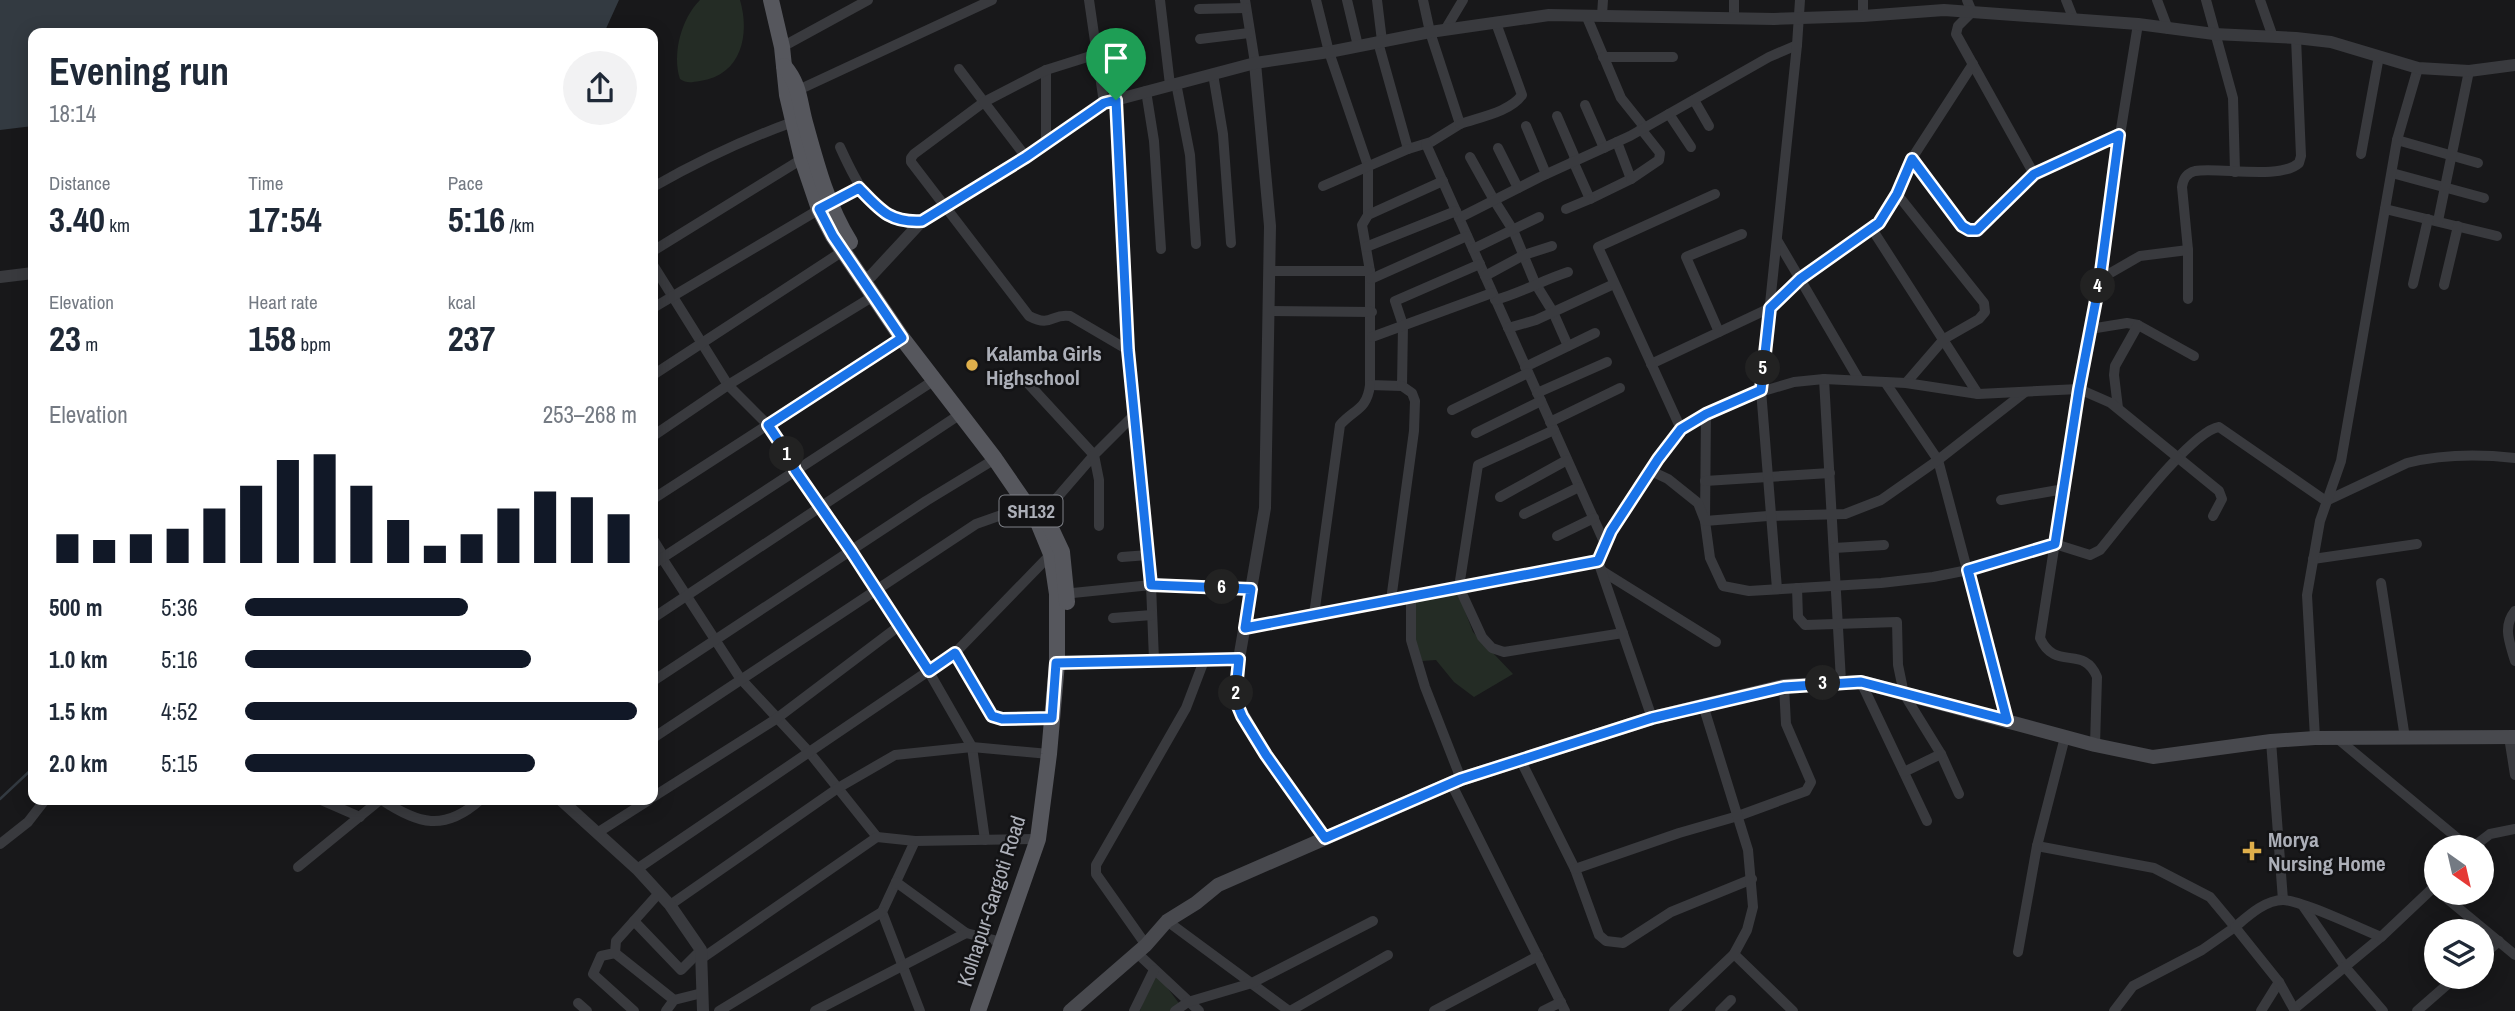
<!DOCTYPE html>
<meta charset="utf-8">
<style>
:root{--surface:#fff;--page:#f2f2f3;--text:#1f2937;--muted:#747a83;--accent:#111827}
body{margin:0;font-family:"Archivo Narrow",sans-serif;background:var(--page);color:var(--text);height:100vh;display:flex;flex-direction:column;font-size:26px;white-space:nowrap}
*{box-sizing:border-box;margin:0}
p{font-size:23px;color:var(--muted)}
.icon{flex:none;width:38px;height:38px;fill:none;stroke:currentColor;stroke-width:2;stroke-linecap:round;stroke-linejoin:round}
.map{position:relative;flex:1;overflow:hidden}
.details{position:absolute;left:28px;top:28px;width:630px;height:777px;display:flex;flex-direction:column;background:var(--surface);border-radius:14px;box-shadow:0 4px 18px #0003}
.details>*{flex:none}
.needle{width:46px;rotate:146deg}
.fabs{position:absolute;left:2424px;top:835px;display:grid;gap:14px}
.fabs a{display:grid;place-items:center;width:70px;height:70px;border-radius:50%;background:var(--surface);box-shadow:0 4px 18px #0003;font-size:35px}
.pin{position:absolute;display:grid;place-items:center;width:60px;height:60px;color:#fff;margin:-72px -30px;border-radius:50% 50% 50% 0;rotate:-45deg;box-shadow:0 0 7px #0007}
.pin .icon{rotate:45deg}
.km{position:absolute;width:35px;height:35px;margin:-18px;border-radius:50%;background:#222;color:#fff;font-size:19px;line-height:35px;text-align:center}
.round{display:grid;place-items:center;flex:none;width:74px;height:74px;border-radius:37px;background:var(--page)}
.summary{display:flex;align-items:center;justify-content:space-between;height:119px;padding:0 21px}
h1{font-size:38px;font-weight:700;line-height:52px}
.stats{display:grid;grid-template-columns:repeat(3,1fr);gap:10px;height:119px;padding:7px 21px}
.stats div{display:grid;align-content:center}
.stats b{font-size:35px;font-weight:700}
.stats small{font-size:19px;font-weight:400}
.stats p{font-size:19px}
.chart{height:196px;padding:14px 21px}
.chart p{display:flex;justify-content:space-between}
.chart svg{width:100%;height:126px;margin-top:7px;stroke:var(--accent);stroke-width:6}
ul{padding:0 21px;list-style:none;font-size:23px}
li{display:grid;grid-template-columns:112px 84px 1fr;align-items:center;height:52px}
li i{height:18px;border-radius:9px;background:var(--accent)}
.map>svg:first-child{display:block}
</style>
<div class="map">
<svg width="2515" height="1011" viewBox="0 0 2515 1011">
<rect width="100%" height="100%" fill="#18181a"/>
<g fill="#242c25">
<path d="M700,0h40c10,34 2,75 -40,81 -8,1 -13,3 -20,-2 -8,-25 1,-60 20,-79z"/>
<path d="M1458,593l15,39 40,42 -39,23 -20,-15 -18,-22 -14,1 -7,-22 1,-39z"/>
<path d="M1154,970l27,36 -6,5h-35z"/>
</g>
<path fill="#333a41" d="M0,0h619l-15,33h-571v93l-33,4z"/>
<g fill="none" stroke-linecap="round" stroke-linejoin="round">
<path stroke="#333a41" stroke-width="2.5" d="M0,799l33,-31"/>
<g stroke="#393a3e" stroke-width="10">
<path d="M1089,0l15,103"/>
<path d="M1160,0l10,85"/>
<path d="M1245,0l10,63"/>
<path d="M1316,0l13,52 39,114v49"/>
<path d="M1347,0l11,46"/>
<path d="M1377,0l5,41"/>
<path d="M1863,0v16"/>
<path d="M1967,0l5,12 -14,14 -2,8 78,140 85,-39"/>
<path d="M2066,0l8,20"/>
<path d="M2157,0l11,29"/>
<path d="M2206,0l27,98 2,74"/>
<path d="M2260,0l13,37"/>
<path d="M1199,9l47,-1"/>
<path d="M1586,15l35,83 24,30"/>
<path d="M1602,15l1,-15"/>
<path d="M1734,17v-17"/>
<path d="M1445,30l18,-30"/>
<path d="M1200,39l49,-6"/>
<path d="M1378,42l30,107 23,-7 29,-18 -30,-92 -7,-32"/>
<path d="M782,47l86,-47"/>
<path d="M1603,57h70"/>
<path d="M959,69l25,33 -70,52 -3,4v4l118,154c23,12 22,-3 41,0l58,34"/>
<path d="M1046,70v71"/>
<path d="M1213,74l10,60 8,109"/>
<path d="M1176,83l14,72 6,89"/>
<path d="M1146,91l8,50 7,108"/>
<path d="M794,92l198,-92"/>
<path d="M1694,100l15,26"/>
<path d="M1585,105l19,43"/>
<path d="M1669,114l22,33"/>
<path d="M1557,116l19,44"/>
<path d="M1460,124c20,-7 50,-12 62,-29l-26,-72"/>
<path d="M1526,126l20,48"/>
<path d="M2397,140l81,23"/>
<path d="M1426,144l179,400"/>
<path d="M840,147c12,26 32,72 65,75 5,1 11,-1 17,-1"/>
<path d="M1498,148l20,40"/>
<path d="M2361,154l18,-98"/>
<path d="M1026,157l-42,-55 62,-32 51,-16"/>
<path d="M1470,157l24,43 19,30 22,53 18,29 15,34"/>
<path d="M1912,159l50,67 7,4h8l57,-56"/>
<path d="M1573,161l17,38 41,-20 -14,-37"/>
<path d="M2392,173l92,25"/>
<path d="M1631,179l28,-19 1,-7 -19,-24"/>
<path d="M1443,181l-75,34 -6,10 8,46v114l32,1 1,-61 -8,-24 85,-37"/>
<path d="M1323,186l85,-37"/>
<path d="M653,187c44,-25 92,-48 140,-65"/>
<path d="M1566,209l24,-10"/>
<path d="M2385,209l112,27"/>
<path d="M1459,218l81,-41 90,-41 139,-79 28,-12"/>
<path d="M2438,221l31,-150"/>
<path d="M1872,229l106,165"/>
<path d="M1777,240l23,39 79,-56 18,-29"/>
<path d="M1366,247l90,-36"/>
<path d="M1473,249l66,-32"/>
<path d="M653,251l149,-92"/>
<path d="M653,265l75,120 40,40 24,36 3,9 56,81 74,114 47,82 13,93"/>
<path d="M1269,271h101"/>
<path d="M1485,276l39,-21 28,-9"/>
<path d="M1371,279l96,-43"/>
<path d="M2100,279l40,-23 48,-6"/>
<path d="M2413,284l15,-65"/>
<path d="M2444,285l14,-59"/>
<path d="M2188,299v-49l-6,-63c1,-8 5,-14 13,-16 24,-4 86,9 104,-8l2,-7 -5,-118"/>
<path d="M1495,300c26,-7 48,-20 73,-28"/>
<path d="M653,308l177,-105 29,-15"/>
<path d="M1268,311l104,1"/>
<path d="M1508,328l28,-8 78,-36"/>
<path d="M2090,329l37,-6 11,2 56,31"/>
<path d="M1719,332l-33,-75 56,-23"/>
<path d="M1372,337l120,-44"/>
<path d="M1651,364l119,-56 30,-29 59,101"/>
<path d="M1525,367l70,-34"/>
<path d="M653,375l190,-124"/>
<path d="M1024,379l70,76 -52,60"/>
<path d="M1824,379l17,302"/>
<path d="M1885,382l53,78 69,260"/>
<path d="M1906,383l38,-44 35,-20 6,-7 -1,-9 -87,-109 10,-28 66,-102"/>
<path d="M1537,393l70,-31"/>
<path d="M2118,408l-4,-33 1,-9 23,-41"/>
<path d="M1452,410l76,-37"/>
<path d="M1706,414l-1,107 5,37 13,28 26,5 132,-8 52,-6 35,-7 87,-26 35,11 10,-5c21,-25 91,-119 119,-123l107,74 81,-38c36,-9 71,-9 108,-5"/>
<path d="M1133,416l18,169 100,3"/>
<path d="M1550,422l70,-34"/>
<path d="M1681,429l-83,-182 117,-53"/>
<path d="M1554,430l-76,35 -19,122 23,50 10,11 12,4 119,-19"/>
<path d="M1476,433l65,-32"/>
<path d="M653,436l75,-51 144,-88"/>
<path d="M1651,471l17,8 30,24 7,18 63,-5 77,-2 36,-14 57,-40 87,-68"/>
<path d="M1705,481l125,-8"/>
<path d="M1500,497l67,-37"/>
<path d="M653,499l249,-161"/>
<path d="M2001,500l63,-11"/>
<path d="M1524,514l55,-27"/>
<path d="M1099,526v-46l-5,-25 39,-39 -10,-159 -7,-158"/>
<path d="M1557,536l37,-18"/>
<path d="M653,539l8,13 1,6 78,120 69,74 68,85"/>
<path d="M1834,548l50,-3"/>
<path d="M1122,557l26,-2"/>
<path d="M2313,559l104,-15"/>
<path d="M653,564l280,-183"/>
<path d="M1602,571l114,71"/>
<path d="M2381,583l24,155"/>
<path d="M1797,588l1,29 7,8 92,-3 1,43 6,29 37,60 18,40"/>
<path d="M1777,589l-16,-199 36,-345 3,-45"/>
<path d="M1063,594l88,-9 3,75"/>
<path d="M1411,596v44l14,47 36,92"/>
<path d="M1391,600l23,-169 1,-30 -3,-8 -10,-7"/>
<path d="M2515,611c-13,16 -5,32 0,50"/>
<path d="M1314,615l26,-190c14,-16 27,-15 30,-40"/>
<path d="M653,618l306,-203"/>
<path d="M1113,618l39,-3"/>
<path d="M1245,628l353,-67"/>
<path d="M955,653l37,63 10,3 50,-1"/>
<path d="M1057,663l182,-4"/>
<path d="M653,681l273,-180 69,-42"/>
<path d="M1861,682l66,139"/>
<path d="M1652,718l-54,-157 13,-30 47,-72 23,-30 59,-31 54,-16 30,-3 82,4 72,11 101,-5 32,14 108,88 3,8 -9,17"/>
<path d="M2509,737l6,38"/>
<path d="M653,738l323,-214 51,-18"/>
<path d="M2315,738l-8,-143 13,-74 21,-60 56,-321 21,-72"/>
<path d="M2338,739l130,108"/>
<path d="M2271,741l12,159"/>
<path d="M2095,745l2,-68c-13,-33 -42,-5 -57,-39l39,-249 21,-110 9,-76 29,-179"/>
<path d="M1521,761l54,108 24,66 7,6 17,2 48,-31 81,-33"/>
<path d="M1904,772l37,-18"/>
<path d="M1451,783l114,228"/>
<path d="M653,797l123,-78 123,-93"/>
<path d="M321,800l39,17"/>
<path d="M382,800c36,24 62,32 98,0"/>
<path d="M597,833l52,-33"/>
<path d="M915,841l-33,71 38,99"/>
<path d="M0,844l28,-22 17,-22"/>
<path d="M2037,846l117,22 56,29 25,30 -33,23 -69,36 -19,25"/>
<path d="M2473,847l17,-13 25,-5"/>
<path d="M298,867l82,-67"/>
<path d="M637,869l318,-216 96,-99"/>
<path d="M1575,869l104,-36 59,-17 68,-25 5,-9 -25,-58 -2,-38"/>
<path d="M896,882l70,51"/>
<path d="M2439,892l76,63"/>
<path d="M670,905l168,-117 57,-33 77,-8 77,7"/>
<path d="M2303,906l43,62 37,43"/>
<path d="M634,921l47,49 20,-20"/>
<path d="M1167,921l122,90"/>
<path d="M1146,945l-50,-71v-9l90,-157 19,-50"/>
<path d="M2018,952l19,-106 28,-109"/>
<path d="M615,953l59,47"/>
<path d="M1137,953l62,58"/>
<path d="M1734,954l59,57"/>
<path d="M2482,956l17,-15"/>
<path d="M701,959l176,-122 38,4 123,-2"/>
<path d="M578,1003l9,8"/>
<path d="M2294,1009l87,-72"/>
<path d="M634,1011l-41,-37 8,-18 14,-3 1,-12 43,-48"/>
<path d="M666,1011l8,-11 28,-7"/>
<path d="M719,1011l163,-99"/>
<path d="M815,1011l151,-78 36,9"/>
<path d="M1134,1011l20,-41"/>
<path d="M1175,1011l13,-9 64,-19 121,-62"/>
<path d="M1290,1011l98,-56"/>
<path d="M1434,1011l104,-55"/>
<path d="M1543,1011l18,-9"/>
<path d="M1674,1011l60,-57 13,-24 6,-23 -5,-57 -45,-145"/>
<path d="M1720,1011l11,-11"/>
<path d="M2261,1011l18,-29"/>
<path d="M2295,1011l-16,-29 -44,-55c13,-11 30,-27 48,-27 18,0 78,29 98,37l55,-52"/>
<path d="M2417,1011l40,-35"/>
</g>
<g stroke="#393a3e" stroke-width="12">
<path d="M1255,63l15,163 -5,282 -26,151 -4,41 31,55 59,83"/>
<path d="M871,276l51,-55 104,-64 78,-54 151,-40 74,-11 101,-20 119,-17 225,4 89,-3 81,-6 194,14 76,10 82,4 35,4 87,26 51,3 46,-6"/>
<path d="M0,277l33,-4"/>
<path d="M561,800l76,69 33,36 31,45 2,61"/>
</g>
<path stroke="#48494e" stroke-width="14" d="M1070,1011l76,-66 21,-24 29,-18 22,-18 243,-106 191,-61 132,-32 77,-4 234,63 58,12 118,-16 44,-3 200,-1"/>
<g stroke="#56575d" stroke-width="16">
<path d="M771,0l11,47 5,48 15,64 17,50 14,27 69,102 93,121 42,61 14,34 6,40v69l-8,91 -11,85 -60,172"/>
<path d="M784,66c17,20 15,37 22,60 11,40 22,81 44,116"/>
<path d="M1041,507l21,45 5,50"/>
</g>
</g>
<g fill="none" stroke-linecap="round" stroke-linejoin="round">
<g stroke="#fff" stroke-width="14">
<path id="route" d="M1116,100l12,250 23,235 100,4 -6,39 353,-67 13,-30 47,-72 23,-30 25,-15 55,-24 9,-82 30,-29 79,-56 18,-29 15,-35 50,67 7,4h8l57,-56 85,-39 -19,144 -21,110 -24,155 -87,26 39,150 -146,-38 -77,5 -132,31 -191,61 -136,59 -59,-83 -24,-39 -7,-17 4,-40 -183,4 -4,55 -50,1 -10,-3 -37,-63 -26,18 -78,-120 -56,-81 -3,-9 -24,-36 134,-87 -69,-102 -14,-27 40,-21c21,22 31,35 63,33l104,-64 78,-54z"/>
</g>
<use href="#route" stroke="#1a73e8" stroke-width="9"/>
</g>
<g fill="#dfaf4b" stroke="#131315" stroke-width="2.5">
<circle cx="972" cy="365" r="7"/>
<path d="M2248.5 840.5h7v7h7v7h-7v7h-7v-7h-7v-7h7z"/>
</g>
<g text-anchor="middle" dominant-baseline="central" stroke-width="5" stroke-linejoin="round" paint-order="stroke">
<rect fill="#131315" stroke="#7e8087" stroke-width="2" x="999.5" y="495.5" width="63" height="31" rx="5"/>
<g font-size="19" font-weight="bold" fill="#acafb8">
<text x="1031" y="511">SH132</text>
</g>
<g font-size="21" font-weight="bold" fill="#acafb8" stroke="#131315" text-anchor="start">
<text x="986" y="353">Kalamba Girls<tspan x="986" dy="24">Highschool</tspan></text>
<text x="2268" y="839">Morya<tspan x="2268" dy="24">Nursing Home</tspan></text>
</g>
<g font-size="21" fill="#acafb8" stroke="#131315">
<text transform="translate(991 901) rotate(-72)">Kolhapur-Gargoti Road</text>
</g>
</g>
</svg>
<div class="fabs">
<a><svg class="needle" viewBox="-14 -14 28 28"><path d="M0-13l5 13h-10z" fill="#e53935"/><path d="M0 13l5-13h-10z" fill="#747a83"/></svg></a>
<a><svg class="icon" aria-label="layers" viewBox="0 0 24 24"><path d="M12 4l9 5-9 5-9-5zM3 14l9 5 9-5"/></svg></a>
</div>
<div class="pin" style="left:1116px;top:100px;background:#1e9e55"><svg class="icon" aria-label="arrive" viewBox="0 0 24 24"><path d="M6 21V4h12l-3 4 3 4H6"/></svg></div>
<b class="km" style="left:787px;top:454px">1</b>
<b class="km" style="left:1236px;top:693px">2</b>
<b class="km" style="left:1823px;top:683px">3</b>
<b class="km" style="left:2098px;top:286px">4</b>
<b class="km" style="left:1763px;top:368px">5</b>
<b class="km" style="left:1222px;top:587px">6</b>
<section class="details">
<div class="summary"><div><h1>Evening run</h1><p>18:14</p></div><a class="round"><svg class="icon" aria-label="share" viewBox="0 0 24 24"><path d="M12 15V3M7 8l5-5 5 5M5 13v7h14v-7"/></svg></a></div>
<div class="stats">
<div><p>Distance</p><b>3.40<small> km</small></b></div>
<div><p>Time</p><b>17:54</b></div>
<div><p>Pace</p><b>5:16<small> /km</small></b></div>
</div>
<div class="stats">
<div><p>Elevation</p><b>23<small> m</small></b></div>
<div><p>Heart rate</p><b>158<small> bpm</small></b></div>
<div><p>kcal</p><b>237</b></div>
</div>
<div class="chart"><p><span>Elevation</span>253–268 m</p>
<svg viewBox="0 0 160 44" preserveAspectRatio="none"><path d="M5 44V34M15 44V36M25 44V34M35 44V32M45 44V25M55 44V17M65 44V8M75 44V6M85 44V17M95 44V29M105 44V38M115 44V34M125 44V25M135 44V19M145 44V21M155 44V27"/></svg>
</div>
<ul>
<li><b>500 m</b>5:36<i style="width:57%"></i></li>
<li><b>1.0 km</b>5:16<i style="width:73%"></i></li>
<li><b>1.5 km</b>4:52<i style="width:100%"></i></li>
<li><b>2.0 km</b>5:15<i style="width:74%"></i></li>
</ul>
</section>
</div>
